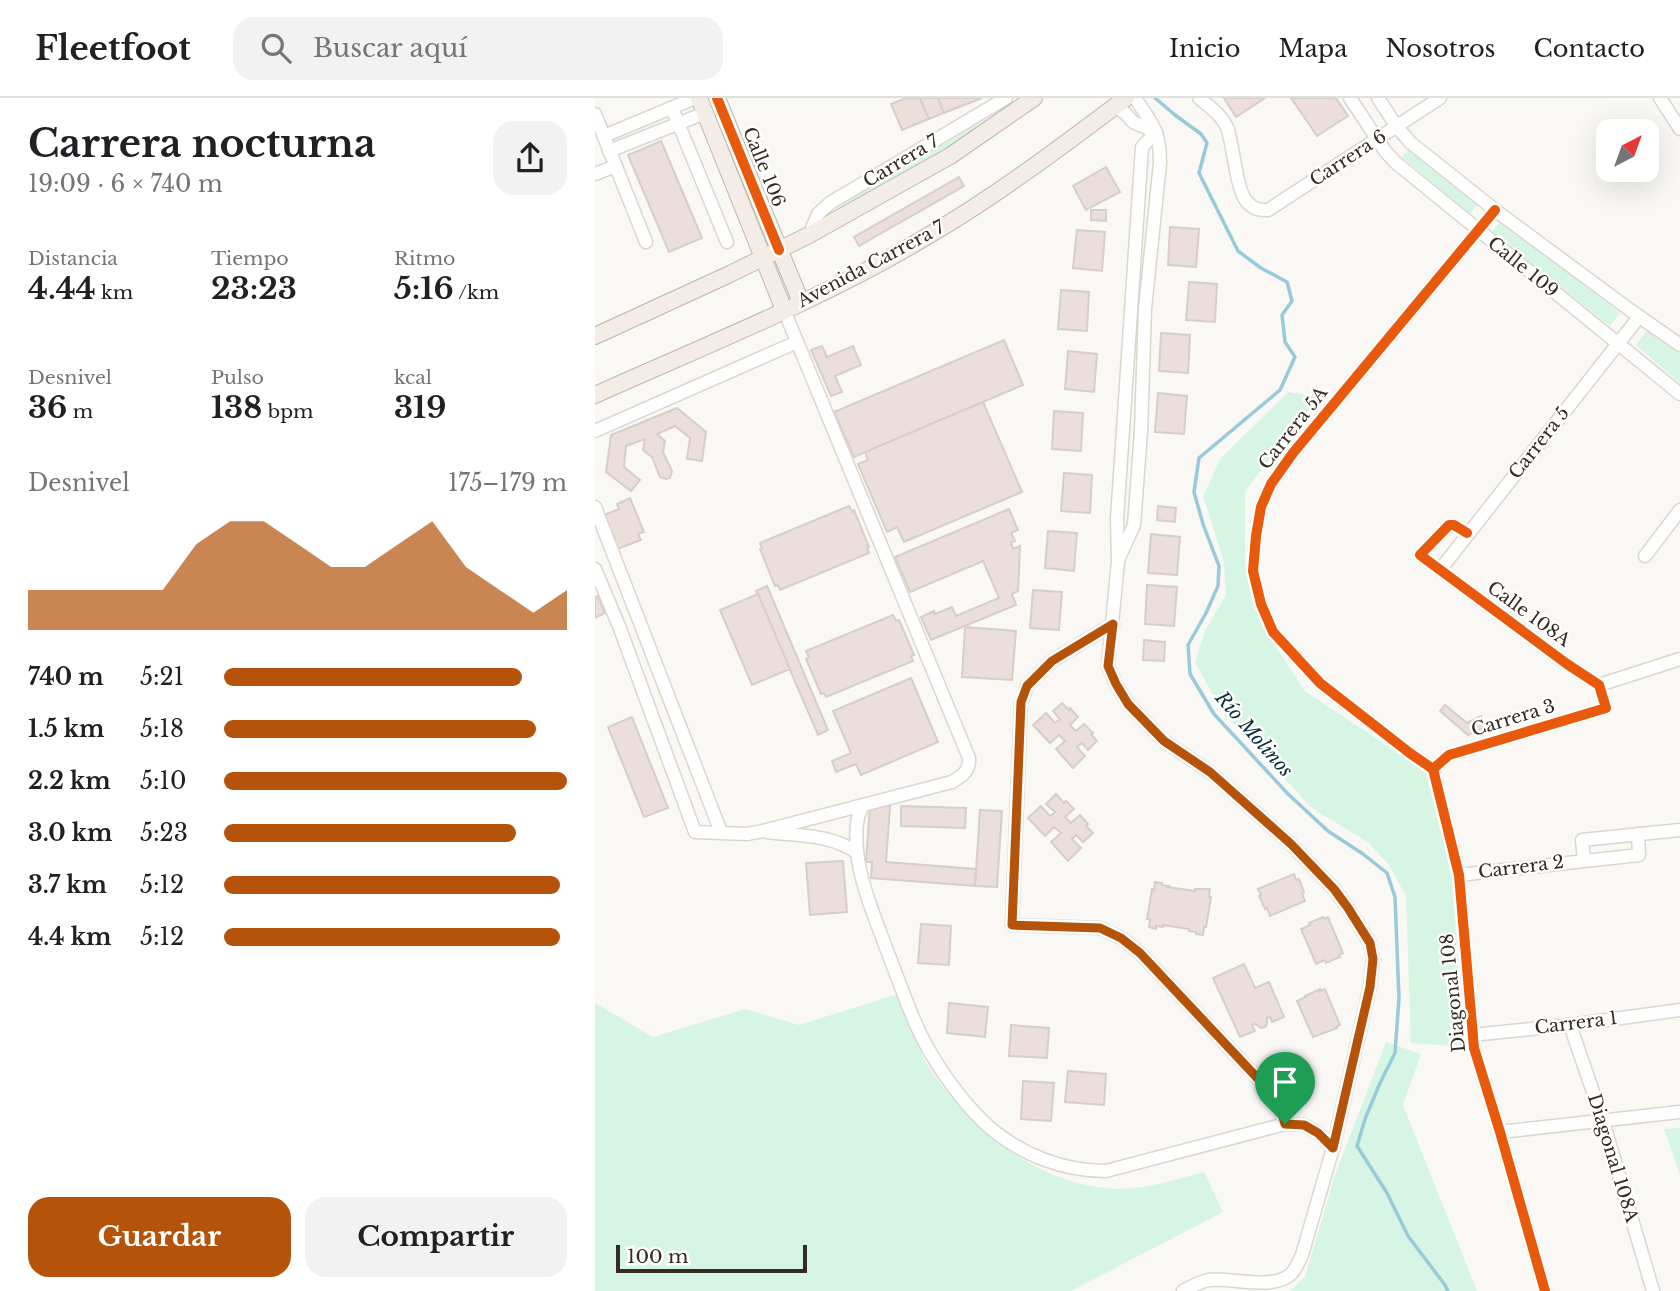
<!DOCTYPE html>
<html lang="es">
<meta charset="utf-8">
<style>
:root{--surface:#fff;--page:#f2f2f2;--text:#202124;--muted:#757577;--line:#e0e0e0;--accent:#b45309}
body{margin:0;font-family:"Libre Baskerville",serif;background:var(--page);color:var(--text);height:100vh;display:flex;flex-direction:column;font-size:26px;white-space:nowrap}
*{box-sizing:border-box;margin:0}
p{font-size:23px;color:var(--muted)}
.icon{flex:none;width:38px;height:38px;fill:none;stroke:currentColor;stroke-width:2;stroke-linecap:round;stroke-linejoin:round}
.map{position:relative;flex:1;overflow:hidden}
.sheet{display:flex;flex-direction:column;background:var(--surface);width:595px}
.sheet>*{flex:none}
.needle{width:46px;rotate:41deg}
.tools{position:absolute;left:1001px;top:21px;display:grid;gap:14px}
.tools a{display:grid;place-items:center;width:63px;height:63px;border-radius:14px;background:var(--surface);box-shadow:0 7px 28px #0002;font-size:35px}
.scale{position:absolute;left:21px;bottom:18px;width:191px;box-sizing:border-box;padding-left:7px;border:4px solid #352c21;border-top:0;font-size:19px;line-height:24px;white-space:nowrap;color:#352c21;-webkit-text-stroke:5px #fff;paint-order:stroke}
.pin{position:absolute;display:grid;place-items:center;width:60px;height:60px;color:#fff;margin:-72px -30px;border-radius:50% 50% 50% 0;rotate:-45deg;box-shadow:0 0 7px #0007}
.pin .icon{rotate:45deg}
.round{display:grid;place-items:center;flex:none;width:74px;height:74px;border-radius:21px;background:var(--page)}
.head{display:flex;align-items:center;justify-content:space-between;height:119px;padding:0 28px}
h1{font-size:38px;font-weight:700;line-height:52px}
.stats{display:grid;grid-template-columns:repeat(3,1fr);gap:10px;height:119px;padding:7px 28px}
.stats div{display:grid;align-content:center}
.stats b{font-size:30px;font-weight:700}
.stats small{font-size:19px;font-weight:400}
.stats p{font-size:19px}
.chart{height:196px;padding:14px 28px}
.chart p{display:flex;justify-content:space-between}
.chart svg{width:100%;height:126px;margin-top:7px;fill:var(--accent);opacity:.7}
.cta{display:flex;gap:14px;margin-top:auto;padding:14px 28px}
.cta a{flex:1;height:80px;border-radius:21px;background:var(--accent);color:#fff;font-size:28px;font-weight:700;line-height:80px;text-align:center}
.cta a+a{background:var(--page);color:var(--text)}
ul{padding:0 28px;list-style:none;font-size:23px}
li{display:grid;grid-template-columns:112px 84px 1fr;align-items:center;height:52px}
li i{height:18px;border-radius:9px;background:var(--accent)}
header{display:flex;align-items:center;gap:42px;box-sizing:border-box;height:98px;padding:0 35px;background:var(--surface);border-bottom:2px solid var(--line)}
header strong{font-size:33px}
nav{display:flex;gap:38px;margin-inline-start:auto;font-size:24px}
.search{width:490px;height:63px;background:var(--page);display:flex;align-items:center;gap:18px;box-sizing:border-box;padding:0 24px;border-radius:21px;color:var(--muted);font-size:26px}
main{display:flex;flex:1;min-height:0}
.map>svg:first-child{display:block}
</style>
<header>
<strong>Fleetfoot</strong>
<div class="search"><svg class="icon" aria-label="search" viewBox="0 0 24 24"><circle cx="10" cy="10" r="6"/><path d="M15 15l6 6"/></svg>Buscar aquí</div>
<nav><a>Inicio</a><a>Mapa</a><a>Nosotros</a><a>Contacto</a></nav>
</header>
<main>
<section class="sheet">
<div class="head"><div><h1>Carrera nocturna</h1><p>19:09 · 6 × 740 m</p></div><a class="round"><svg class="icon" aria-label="share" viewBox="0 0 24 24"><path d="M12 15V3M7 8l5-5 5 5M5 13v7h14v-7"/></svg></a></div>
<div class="stats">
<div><p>Distancia</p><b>4.44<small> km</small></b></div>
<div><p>Tiempo</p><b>23:23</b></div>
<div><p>Ritmo</p><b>5:16<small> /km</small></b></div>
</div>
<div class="stats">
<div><p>Desnivel</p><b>36<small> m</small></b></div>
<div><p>Pulso</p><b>138<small> bpm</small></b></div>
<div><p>kcal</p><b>319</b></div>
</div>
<div class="chart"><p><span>Desnivel</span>175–179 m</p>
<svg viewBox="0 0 160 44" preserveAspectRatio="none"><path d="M0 44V30L10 30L20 30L30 30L40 30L50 14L60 6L70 6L80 14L90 22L100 22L110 14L120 6L130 22L140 30L150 38L160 30V44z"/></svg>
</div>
<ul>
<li><b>740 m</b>5:21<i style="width:87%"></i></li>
<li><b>1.5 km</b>5:18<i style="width:91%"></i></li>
<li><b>2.2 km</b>5:10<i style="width:100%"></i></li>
<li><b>3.0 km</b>5:23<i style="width:85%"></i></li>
<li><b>3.7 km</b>5:12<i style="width:98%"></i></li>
<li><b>4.4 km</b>5:12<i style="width:98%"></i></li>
</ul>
<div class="cta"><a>Guardar</a><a>Compartir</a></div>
</section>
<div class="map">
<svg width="1085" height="1193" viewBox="0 0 1085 1193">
<rect width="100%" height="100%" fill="#faf8f5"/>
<g fill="#d7f5e5">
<path d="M428,0l-58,41 -136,76 24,-19z"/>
<path d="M815,49l68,57 -8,10 -68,-57z"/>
<path d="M907,121l118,94 -10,13 -118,-94z"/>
<path d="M1052,232l33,24v29l-44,-38z"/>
<path d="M693,294l30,5 -73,94v73l24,73 36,54 126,84 21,107 12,165 -53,-4 -5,-147 -17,-31 -20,-22 -56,-34 -90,-96 -28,-51 10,-31 21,-36 -2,-33 -21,-66 18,-38z"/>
<path d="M303,896c6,15 12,30 18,45 3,8 6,17 10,24 45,70 128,137 216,124 21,-3 42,-10 62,-15l19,40 -152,79h-476v-288l58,34 92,-28 54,16z"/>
<path d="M791,944l35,12 -18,51 74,186h-187l15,-14 30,-102z"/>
<path d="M1085,1030v47l-16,-46z"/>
</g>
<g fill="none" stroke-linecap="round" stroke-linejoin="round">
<path stroke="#97cadb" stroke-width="3.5" d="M560,0l20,17 26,19 6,9 -8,30 39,78 23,17 26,14 5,19 -10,14 3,27 10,15 -15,33 -81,68 -5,34 9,32 16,42 -1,20 -12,27 -18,32 2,29 24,40 74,80 40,37 35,23 24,19 8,24 4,101 -4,55 -15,30 -15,36 -8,27 30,47 21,43 37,49 3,6"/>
</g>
<g fill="#ecdedb" stroke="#d6cecc" stroke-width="2">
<path d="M311,0h14l9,21 -27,11 -11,-26z"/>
<path d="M325,0h18l6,15 -15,6z"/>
<path d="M343,0h44l-38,15z"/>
<path d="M629,0h41l-29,19z"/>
<path d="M696,0h45l12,18 -31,20z"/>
<path d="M66,43l41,97 -33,14 -41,-97z"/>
<path d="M511,69l14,25 -34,18 -13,-24z"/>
<path d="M364,79l5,9 -105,60 -5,-9z"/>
<path d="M496,112h15v11l-15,-1z"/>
<path d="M575,129l29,2 -3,38 -28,-2z"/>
<path d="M482,132l28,2 -3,39 -29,-3z"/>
<path d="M594,184l28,2 -2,38 -29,-2z"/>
<path d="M466,192l28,2 -2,39 -29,-2z"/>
<path d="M566,235l29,2 -2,38 -29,-2z"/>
<path d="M409,242l19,45 -169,72 -20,-45z"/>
<path d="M227,248l5,11 26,-11 8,19 -26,11 7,16 -11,4 -20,-46z"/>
<path d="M473,253l29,3 -3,38 -29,-3z"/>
<path d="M563,295l29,3 -3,38 -29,-2z"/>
<path d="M388,304l39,90 -118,50 -7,-15 -10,5 -29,-68 10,-4 -3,-8z"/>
<path d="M82,310l29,24 -4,29 -15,-2 3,-21 -15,-12 -18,8 8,7 -2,11 9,19 -2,7 -4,1 -6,-2 -8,-20 -9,-7 2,-11 -19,7 -2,21 16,13 -9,11 -25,-19 5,-37z"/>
<path d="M459,313l29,2 -2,38 -29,-2z"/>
<path d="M469,375l28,2 -2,38 -29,-2z"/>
<path d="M35,400l14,34 -6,2 3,6 -26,10 -11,-35 15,-6 -2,-5z"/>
<path d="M254,408l3,6 2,-2 15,37 -2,1 2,5 -89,37 -2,-5 -3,1 -15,-37 2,-1 -2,-5z"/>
<path d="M563,408l18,2 -1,14 -18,-2z"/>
<path d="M414,411l9,21 -7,3 4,8 -4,1 2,7 7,-3 -2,45 -6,3 4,11 -85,35 -10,-23 13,-6 1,3 17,-7 4,9 43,-18 -16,-37 -73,31 -15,-35z"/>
<path d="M453,433l29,2 -3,38 -29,-3z"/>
<path d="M556,436l29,3 -3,38 -29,-2z"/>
<path d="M552,487l30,2 -3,39 -29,-2z"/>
<path d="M172,488l61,144 -10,5 -62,-144z"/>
<path d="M438,492l29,2 -3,38 -29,-2z"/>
<path d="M163,496l32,75 -38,16 -32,-75z"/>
<path d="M3,498l7,17 -10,5v-21z"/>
<path d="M298,517l3,6 3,-1 15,35 -3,1 2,5 -87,36 -2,-4 -3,1 -15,-35 3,-2 -3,-6z"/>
<path d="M370,529l51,4 -4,49 -50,-3z"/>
<path d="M549,542l21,2 -1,19 -21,-1z"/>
<path d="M316,580l27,64 -77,33 -5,-11 -20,8 -4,-11 19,-8 -18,-42z"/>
<path d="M467,605l7,7 1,-2 8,9 -8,8 6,6 8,-7 9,9 -2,1 6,7 -9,9 -6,-7 -5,4 8,9 -12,12 -17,-19 9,-8 -6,-6 -9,8 -17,-18 13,-12 9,10 5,-4 -7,-8z"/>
<path d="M850,607l22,18 14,-7 5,11 -18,8 -28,-24z"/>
<path d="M37,619l36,91 -24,9 -36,-90z"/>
<path d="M461,696l8,9 2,-2 8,8 -9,8 6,6 9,-8 8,9 -2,2 7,7 -10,9 -7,-7 -4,4 9,9 -13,13 -17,-19 10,-9 -7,-6 -9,9 -17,-18 13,-12 9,10 5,-4 -9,-8z"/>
<path d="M275,707l20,1 -4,56 90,7 -1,17 -104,-8 1,-16h-6z"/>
<path d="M306,708l65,2 -1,20 -64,-2z"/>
<path d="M385,712l22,1 -5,76 -22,-1z"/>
<path d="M248,763l4,51 -37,3 -4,-52z"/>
<path d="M699,776l2,6 3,-1 5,13 -2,1 3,8 -35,15 -3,-8 -2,1 -6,-13 2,-1 -3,-6z"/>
<path d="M560,784l7,1v2l7,1 -1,1 27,4v-2h15l-1,8h2l-5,30h-2l-1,8 -7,-1v-2l-7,-1v-2l-26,-4v2l-7,-1v3l-7,-2 1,-8h-3l5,-30 2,1z"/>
<path d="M728,819l1,2 4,-2 15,36 -4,2 1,2 -14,6 -1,-3 -9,4 -15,-35 9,-4 -1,-2z"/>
<path d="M326,826l30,2 -2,39 -31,-2z"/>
<path d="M649,866l11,24 14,-6 15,35 -12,5 -2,-5 -3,1v6l-2,3 -4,1 -6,-4 -3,1 3,6 -15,6 -27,-59z"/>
<path d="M725,891v2l5,-2 15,36 -4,2 1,1 -24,9 -16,-36 9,-4 -1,-1z"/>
<path d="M354,905l39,4 -3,30 -38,-4z"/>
<path d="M416,927l38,3 -2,30 -38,-2z"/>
<path d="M473,973l38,3 -2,31 -39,-3z"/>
<path d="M428,983l31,2 -3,38 -30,-2z"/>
</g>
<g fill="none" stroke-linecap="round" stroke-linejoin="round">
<g stroke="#dbd6ce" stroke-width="15">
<g id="minor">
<path d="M604,0c12,10 24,18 29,32 3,12 5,23 7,35 4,19 6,47 33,45l172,-112"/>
<path d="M755,0l35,53 10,11 285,232"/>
<path d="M783,0l19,29 14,16 84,67 135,100 50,35"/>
<path d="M1065,0l20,31"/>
<path d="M520,8l10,7 8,9 23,10 -14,15 -25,372 1,42 -10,105 8,18 12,20 36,37 46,31 81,72 43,45 14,19 22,35 3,16 -3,28 -37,161 -31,107c-3,6 -6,14 -11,19 -19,17 -59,3 -82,6 -10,2 -17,6 -26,11"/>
<path d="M77,10l55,134"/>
<path d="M0,16l51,128"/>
<path d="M9,38l91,-38"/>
<path d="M14,53l96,-38"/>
<path d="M0,76l21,-8"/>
<path d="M214,137l9,-21 12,-11 176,-105"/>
<path d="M0,333l202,-89"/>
<path d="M0,409l126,325"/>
<path d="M1050,458l35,-46"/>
<path d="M524,460l15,-33 7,-94 4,-122 15,-146c0,-33 -8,-39 -25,-65"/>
<path d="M0,471l24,57 76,206 52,2 16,-3 189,-49c10,-6 18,-11 17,-24l-185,-448"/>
<path d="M845,472l199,-253"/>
<path d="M518,526l-61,37 -25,25 -6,17 -9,222 88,3 21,10 19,15 138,147 7,24"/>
<path d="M1004,587l81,-26"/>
<path d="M838,671l-22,-15 -91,-71 -47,-51 -12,-28 -8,-33 3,-35 5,-29 10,-23 22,-31 202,-243"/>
<path d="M838,671l26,106 15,173 26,84 45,159"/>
<path d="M838,671l16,-14 157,-47 -7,-23 -32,-21 -147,-109 29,-30h5l13,8"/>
<path d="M268,707c-8,14 -7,30 -6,46 3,33 20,72 31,102 13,33 24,68 42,99 16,27 36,54 59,75 33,28 74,44 117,44l179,-47 19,1 14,8 15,15"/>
<path d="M172,734c30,4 66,2 90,21"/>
<path d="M989,762l-2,-20 98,-10"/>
<path d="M864,777l180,-20 -1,-21"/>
<path d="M975,927l33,96 50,170"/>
<path d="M877,937l98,-10 110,-15"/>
<path d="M905,1034l180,-20"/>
</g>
</g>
<g stroke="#c2b4aa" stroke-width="18">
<g id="major">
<path d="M104,0l85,212"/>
<path d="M122,0l84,204"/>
<path d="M0,238l135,-62 79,-39 141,-79 84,-58"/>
<path d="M0,297c111,-50 226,-95 331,-158 70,-41 135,-90 200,-139"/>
</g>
</g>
<use href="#minor" stroke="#fefefe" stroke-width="12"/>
<use href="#major" stroke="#f4ede7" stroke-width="16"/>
<g stroke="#fff" stroke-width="15">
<g id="cycleway">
<path d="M122,0l62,152"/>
<path d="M838,671l-22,-15 -91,-71 -47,-51 -12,-28 -8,-33 3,-35 5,-29 10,-23 22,-31 202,-243"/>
<path d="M838,671l26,106 15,173 26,84 45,159"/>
<path d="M838,671l16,-14 157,-47 -7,-23 -32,-21 -147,-109 29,-30h5l13,8"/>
</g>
</g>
<use href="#cycleway" stroke="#e8590c" stroke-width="10"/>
</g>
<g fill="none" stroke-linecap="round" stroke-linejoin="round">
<g stroke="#fff" stroke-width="14">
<path id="route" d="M518,526l-5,42 8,18 12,20 36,37 46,31 81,72 43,45 14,19 22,35 3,16 -3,28 -37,161 -15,-15 -14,-8 -19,-1 -7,-24 -138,-147 -19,-15 -21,-10 -88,-3 9,-223 6,-16 25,-25z"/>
</g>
<use href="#route" stroke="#b45309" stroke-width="9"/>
</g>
<g text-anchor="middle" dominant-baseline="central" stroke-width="5" stroke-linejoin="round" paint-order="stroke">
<g font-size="18" fill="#352c21" stroke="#fff">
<text transform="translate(753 60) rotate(-33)">Carrera 6</text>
<text transform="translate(306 63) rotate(-31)">Carrera 7</text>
<text transform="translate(169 69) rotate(68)">Calle 106</text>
<text transform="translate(276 166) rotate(-28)">Avenida Carrera 7</text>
<text transform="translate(928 169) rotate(39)">Calle 109</text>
<text transform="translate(698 330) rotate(-52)">Carrera 5A</text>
<text transform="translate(944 345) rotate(-52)">Carrera 5</text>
<text transform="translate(934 516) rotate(36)">Calle 108A</text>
<text transform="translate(918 620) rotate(-17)">Carrera 3</text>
<text transform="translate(926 769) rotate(-7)">Carrera 2</text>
<text transform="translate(858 895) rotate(-96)">Diagonal 108</text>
<text transform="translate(981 925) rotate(-7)">Carrera 1</text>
<text transform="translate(1018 1060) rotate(73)">Diagonal 108A</text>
</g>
<g font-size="19" font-style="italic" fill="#092e39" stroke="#fff">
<text transform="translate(659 636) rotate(49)">Río Molinos</text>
</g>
</g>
</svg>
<div class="tools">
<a><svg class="needle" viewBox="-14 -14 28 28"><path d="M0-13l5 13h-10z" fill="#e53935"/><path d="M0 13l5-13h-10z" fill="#757577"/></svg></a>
</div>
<div class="scale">100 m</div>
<div class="pin" style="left:690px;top:1026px;background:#1e9e55"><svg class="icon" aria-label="arrive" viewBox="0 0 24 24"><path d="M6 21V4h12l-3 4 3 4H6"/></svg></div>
</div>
</main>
